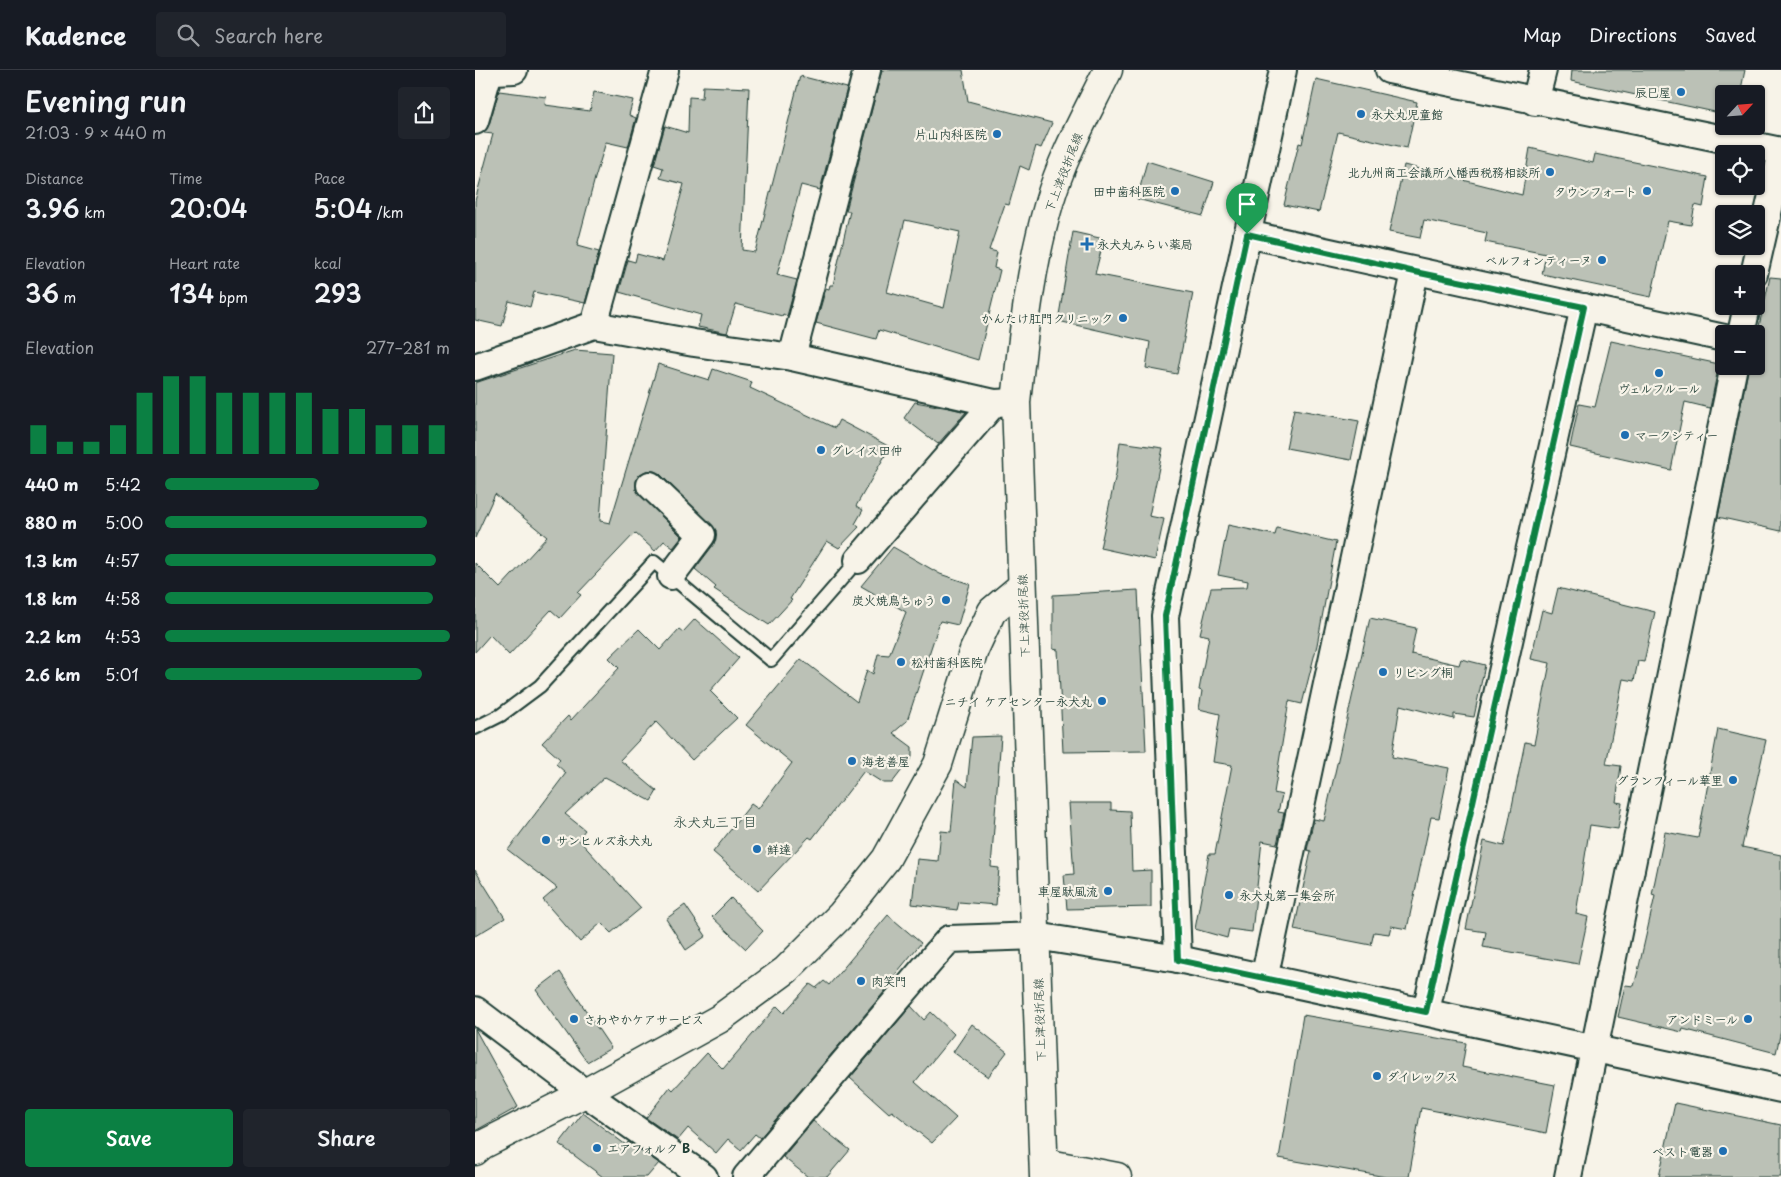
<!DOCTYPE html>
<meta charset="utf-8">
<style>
:root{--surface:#171b24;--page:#20242c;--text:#f1f3f6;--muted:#9ea1a6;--line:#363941;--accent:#0b8043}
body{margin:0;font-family:"Playpen Sans","Klee One",sans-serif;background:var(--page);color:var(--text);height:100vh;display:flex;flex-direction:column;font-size:19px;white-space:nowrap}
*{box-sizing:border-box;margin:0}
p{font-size:16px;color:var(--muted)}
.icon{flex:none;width:28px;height:28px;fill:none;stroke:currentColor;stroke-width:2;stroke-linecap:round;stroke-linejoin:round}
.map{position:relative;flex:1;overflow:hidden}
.drawer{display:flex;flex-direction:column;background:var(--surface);width:475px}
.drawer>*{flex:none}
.needle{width:32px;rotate:64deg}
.buttons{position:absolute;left:1240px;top:15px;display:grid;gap:10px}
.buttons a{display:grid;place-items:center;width:50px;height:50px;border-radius:5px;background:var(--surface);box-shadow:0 1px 4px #0004;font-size:25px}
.pin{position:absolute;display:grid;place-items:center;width:42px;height:42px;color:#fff;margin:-51px -21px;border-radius:50% 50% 50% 0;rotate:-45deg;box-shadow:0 0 5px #0007}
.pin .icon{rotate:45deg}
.round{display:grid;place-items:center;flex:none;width:52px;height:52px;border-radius:5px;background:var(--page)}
.headline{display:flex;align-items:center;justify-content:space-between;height:85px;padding:0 25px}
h1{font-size:28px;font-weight:600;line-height:38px}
.metrics{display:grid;grid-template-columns:repeat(3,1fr);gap:8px;height:85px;padding:5px 25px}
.metrics div{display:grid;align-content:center}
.metrics b{font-size:25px;font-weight:600}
.metrics small{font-size:14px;font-weight:400}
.metrics p{font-size:14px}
.chart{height:140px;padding:10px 25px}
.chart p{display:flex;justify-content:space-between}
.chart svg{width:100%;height:90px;margin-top:5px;stroke:var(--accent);stroke-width:6}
.button{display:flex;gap:10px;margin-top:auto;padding:10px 25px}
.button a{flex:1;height:58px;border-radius:5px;background:var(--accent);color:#fff;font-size:20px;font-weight:600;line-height:58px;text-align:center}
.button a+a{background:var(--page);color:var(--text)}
ul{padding:0 25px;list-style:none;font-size:16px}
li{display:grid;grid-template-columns:80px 60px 1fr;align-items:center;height:38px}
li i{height:12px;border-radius:6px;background:var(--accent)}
header{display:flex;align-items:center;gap:30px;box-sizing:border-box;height:70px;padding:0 25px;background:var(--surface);border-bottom:1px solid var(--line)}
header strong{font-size:24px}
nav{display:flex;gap:28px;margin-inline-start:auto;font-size:18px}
.search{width:350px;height:45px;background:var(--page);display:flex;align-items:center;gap:12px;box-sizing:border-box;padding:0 18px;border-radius:5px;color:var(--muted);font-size:19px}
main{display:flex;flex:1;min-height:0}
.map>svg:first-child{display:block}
</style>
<header>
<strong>Kadence</strong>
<div class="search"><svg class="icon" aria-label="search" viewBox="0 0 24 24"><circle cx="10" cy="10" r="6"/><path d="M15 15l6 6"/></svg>Search here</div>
<nav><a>Map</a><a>Directions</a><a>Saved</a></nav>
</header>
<main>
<section class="drawer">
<div class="headline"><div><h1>Evening run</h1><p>21:03 · 9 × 440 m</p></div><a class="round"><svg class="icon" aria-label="share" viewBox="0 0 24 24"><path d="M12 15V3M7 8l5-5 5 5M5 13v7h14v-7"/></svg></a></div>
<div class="metrics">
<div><p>Distance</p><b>3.96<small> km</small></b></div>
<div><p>Time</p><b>20:04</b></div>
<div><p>Pace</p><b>5:04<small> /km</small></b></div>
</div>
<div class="metrics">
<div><p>Elevation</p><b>36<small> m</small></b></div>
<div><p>Heart rate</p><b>134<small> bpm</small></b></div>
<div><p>kcal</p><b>293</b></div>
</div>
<div class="chart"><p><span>Elevation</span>277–281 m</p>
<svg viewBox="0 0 160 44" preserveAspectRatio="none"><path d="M5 44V30M15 44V38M25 44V38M35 44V30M45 44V14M55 44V6M65 44V6M75 44V14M85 44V14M95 44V14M105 44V14M115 44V22M125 44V22M135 44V30M145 44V30M155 44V30"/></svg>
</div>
<ul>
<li><b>440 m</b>5:42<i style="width:54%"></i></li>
<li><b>880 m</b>5:00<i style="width:92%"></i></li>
<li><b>1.3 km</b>4:57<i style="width:95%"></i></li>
<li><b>1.8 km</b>4:58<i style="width:94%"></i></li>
<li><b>2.2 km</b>4:53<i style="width:100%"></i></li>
<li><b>2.6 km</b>5:01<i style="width:90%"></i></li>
</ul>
<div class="button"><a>Save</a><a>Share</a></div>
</section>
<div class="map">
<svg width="1306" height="1107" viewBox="0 0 1306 1107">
<rect width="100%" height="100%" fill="#f7f3e8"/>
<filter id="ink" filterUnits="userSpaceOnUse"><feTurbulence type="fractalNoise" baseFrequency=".02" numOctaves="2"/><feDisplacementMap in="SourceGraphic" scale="10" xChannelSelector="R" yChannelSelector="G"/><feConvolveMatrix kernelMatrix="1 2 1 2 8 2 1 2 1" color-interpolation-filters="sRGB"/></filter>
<g filter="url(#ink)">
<g fill="#bbc1b6" stroke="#1f3d34" fill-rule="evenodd">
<path d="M407,0h81l5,31 84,22 -11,25 -5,-2 -7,24 -9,-4 -11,39 -4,-1 -16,46 8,2 -3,16 6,2 -22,90 -99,-30 -3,9 -60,-16 10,-35 3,1 1,-4h3l17,-74h-4zM430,150l55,12 -16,76 -57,-16z"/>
<path d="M1097,0h173l-5,24h-16v20l-153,-33z"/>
<path d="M325,6l47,12 -27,102 -19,-5 -24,90 20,5 -10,36 -4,-2 -1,2 -46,-12 -9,29 -29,-6 3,-12 -82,-23 9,-32 7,2 2,-8 26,7 21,-77 -24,-6 3,-10 -9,-3 11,-39 23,7 1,-36 13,1 1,-12 46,2 -7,162 13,2z"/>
<path d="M841,9l101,23 -10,46 -69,-16 -19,80 -35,-7 15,-62 3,1z"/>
<path d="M24,21l47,6 -1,8 45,6 4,-19 39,8 -4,15 7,3 -8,29 -22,-5 -11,36 -18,68 22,6 -14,51 -51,-11 -4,15 -21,-6 -7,25 -27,-6v-119l18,-67 -9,-1 5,-8z"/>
<path d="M1055,78l63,15 2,-9 113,23 -5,30 -8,-2 -4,20 -23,-4 -17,76 -109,-23 4,-20 -61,-12 2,-9 -63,-13 -4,18 -31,-6 15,-67 118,30z"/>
<path d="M672,91l67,21 -11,34 -66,-17z"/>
<path d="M598,162l31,7 -9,35 98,19 -16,81 -31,-6 4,-26 -92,-21z"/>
<path d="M1295,207l11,1v253l-63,-14 31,-151h7v-26z"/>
<path d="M1136,271l108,23 -9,44 -25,-6 -14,68 -101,-23 9,-43 16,3z"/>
<path d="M100,280l37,3 -12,168 10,2 48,-159 51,16 4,-11 39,13 -2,6 85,40 4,-8 51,27 -34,59 7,4 -8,14 4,3 -20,21 -12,-7 -37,58 2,1 -23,25 -55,-36 2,-2 -21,-18 19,-25 2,-14 -56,-56 -6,-3h-8l-6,3 -4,7v9l46,47 -9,11 -9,-7 -9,10 -20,-18 -57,60 3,2 -21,23 -9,-8 -42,45 -19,-20 -15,17v-89l25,25 47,-51 -52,-43 -20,44v-155z"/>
<path d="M440,332l34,6 17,4 -28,32 -34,-26z"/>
<path d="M819,339l65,12 -8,39 -65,-12z"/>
<path d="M645,372l43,6 -14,68 15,3 -9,41 -55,-12 16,-74z"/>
<path d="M753,455l47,10 2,-7 59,14 -19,103 -15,59 -13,-3 -15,92 8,2 -4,17 6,1 -7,31 -15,-3 -10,91 -23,-3 -2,9 -32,-9 14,-75h6l17,-89 -19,-3 7,-48 -21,-5 3,-18 -3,-1 10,-54 -9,-2 11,-46 36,-1 1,-6 -30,-6z"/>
<path d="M418,477l47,27 30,10 -12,41 -18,-4 -33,100 -14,12 19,14v10l-20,26h-9l-19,-12 -52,68 -3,-2 -51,54 -45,-39 38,-48 7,5 34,-46 -46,-38 55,-66 56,43 10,-32 6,4 5,-20 11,1 17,-43 -45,-26z"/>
<path d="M1083,518l97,24 -11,50 -6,-1 -4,20 -11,-2 -17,85 15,2 -5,36 6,1 -4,26 -28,-4 -14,89 12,3 -10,47 -95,-17 3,-15 -20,-3 18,-88 20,5 21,-104 9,2 16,-81 -19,-4 11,-49 10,3z"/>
<path d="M663,520l8,161 -83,1 -5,-102 -5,-1v-54z"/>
<path d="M895,548l46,10 -5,26 48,11 2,-6 24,6 -11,52 -20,-3v5l-54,-14 -8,52 57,11 -10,50 -8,-1 -24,112 -16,-3 -2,8 -15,-2 -3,13 -77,-15 17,-79 -4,-1 7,-31 10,2z"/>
<path d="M220,549l44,39 -29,33 27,27 -45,42 -36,-38 -36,38 37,31 -6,10 -46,-24 -40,37 20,16 -7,9 63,69 -30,25 -10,-10 -21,19 -37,-42 14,-12 -49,-38 58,-77 -10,-9 4,-5 -18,-16 26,-27 3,4 48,-52 -10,-10 30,-29 21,21 19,-21 4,3z"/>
<path d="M1243,659l48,11 -24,107 39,8v176l-5,22 -93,-24 -1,3 -64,-15 7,-32 9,1 4,-15 17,-75 -3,-1 13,-63 33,6z"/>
<path d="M526,666l-10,131 8,1 -3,37 -37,-3 -2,8 -45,-6 5,-45 21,2 3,-30 10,1 5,-53 11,8 5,-50z"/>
<path d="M594,733h42v7l19,1 2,60 19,-1v37l-84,2 -3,-34 10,-1z"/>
<path d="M0,800l30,48 -30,18z"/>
<path d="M256,828l32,33 -17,18 -34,-32z"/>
<path d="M210,835l21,31 -20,14 -20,-31z"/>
<path d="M413,845l33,28 -32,39 2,2 -131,154 -5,-4 -14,16 -13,-11 -12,14 -28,-25 -10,12 -32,-22 24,-31 3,3 34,-37 16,16 54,-63 7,7 26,-29 6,4 8,-7 5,4z"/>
<path d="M85,902l51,76 -24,14 -51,-72z"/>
<path d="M436,936l13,14 7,-8 23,22 -39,48 41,36 -24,25 -40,-32 -3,2 -39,-35z"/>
<path d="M828,945l163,28 -4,24 93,18 -9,48 -125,-25 -12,69h-23l-107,-19z"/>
<path d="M497,954l35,28 -19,25 -35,-25z"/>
<path d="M0,959l43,78 -43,24z"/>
<path d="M1200,1033l106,22v52h-122z"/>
<path d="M108,1043l43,32 2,-3 31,21 -12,14h-44l-44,-33z"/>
<path d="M338,1051l37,29 -23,27h-19l-25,-20z"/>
</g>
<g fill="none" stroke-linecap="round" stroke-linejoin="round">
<g stroke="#1f3d34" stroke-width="16">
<path id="lane" d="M0,658l26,-13 39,-29 114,-124 117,98 87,-100"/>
</g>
<g stroke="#1f3d34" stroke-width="30">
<g id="street">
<path d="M914,0l392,81"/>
<path d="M0,2l39,-2"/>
<path d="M1060,32l8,-32"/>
<path d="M0,51l14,-49"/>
<path d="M772,164l477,104"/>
<path d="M1279,204l27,-118"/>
<path d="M119,255l71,-255"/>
<path d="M1266,264l6,-28"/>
<path d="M317,287l75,-287"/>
<path d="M0,297l119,-42 100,18 98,14 202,46 22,-1"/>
<path d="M175,415l52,50 -31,41"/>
<path d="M383,490l136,-157"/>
<path d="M703,889l-13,-343 118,-546"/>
<path d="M789,909l151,-707"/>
<path d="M0,940l110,83 119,84"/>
<path d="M951,941l158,-704"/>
<path d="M271,1107l203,-238 87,-3 142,23 603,130"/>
<path d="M1093,1107l166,-811"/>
</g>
</g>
<g stroke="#1f3d34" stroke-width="31">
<g id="secondary">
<path d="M0,1081l7,-6 103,-52 134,-74 67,-49 55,-55 45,-56 52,-95 36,-114 18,-39 30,-25"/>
<path d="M569,1093l73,14"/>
<path d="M569,1107l-28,-775c7,-67 14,-134 33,-199 13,-46 38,-90 59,-133"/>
</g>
</g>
<use href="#lane" stroke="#f7f3e8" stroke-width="12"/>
<use href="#street" stroke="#f7f3e8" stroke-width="26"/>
<use href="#secondary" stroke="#f7f3e8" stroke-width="28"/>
</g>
</g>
<g fill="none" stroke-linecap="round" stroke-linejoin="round" filter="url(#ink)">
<g stroke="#fff" stroke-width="10">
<path id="route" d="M772,164l168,38 169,35 -158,705 -248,-52 -13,-344z"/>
</g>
<use href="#route" stroke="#0b8043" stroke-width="6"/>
</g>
<g fill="#1f6fb2" stroke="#f7f3e8" stroke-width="2">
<circle cx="1206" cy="22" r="5"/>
<circle cx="886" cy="44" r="5"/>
<circle cx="522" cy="64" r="5"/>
<circle cx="1075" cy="102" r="5"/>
<circle cx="700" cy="121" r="5"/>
<circle cx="1172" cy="121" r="5"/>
<path d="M609.5 166.5h5v5h5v5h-5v5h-5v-5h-5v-5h5z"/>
<circle cx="1127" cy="190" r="5"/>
<circle cx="648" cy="248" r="5"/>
<circle cx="1184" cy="303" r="5"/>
<circle cx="1150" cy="365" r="5"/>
<circle cx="346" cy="380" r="5"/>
<circle cx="471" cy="530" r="5"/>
<circle cx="426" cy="592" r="5"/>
<circle cx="908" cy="602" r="5"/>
<circle cx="627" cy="631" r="5"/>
<circle cx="377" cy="691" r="5"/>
<circle cx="1258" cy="710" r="5"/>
<circle cx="71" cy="770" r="5"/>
<circle cx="282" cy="779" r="5"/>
<circle cx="633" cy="821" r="5"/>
<circle cx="754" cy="825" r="5"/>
<circle cx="386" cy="911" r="5"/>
<circle cx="99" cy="949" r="5"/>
<circle cx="1273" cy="949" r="5"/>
<circle cx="902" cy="1006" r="5"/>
<circle cx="122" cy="1078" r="5"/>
<circle cx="1248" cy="1081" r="5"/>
</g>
<g text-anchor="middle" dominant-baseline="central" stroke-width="4.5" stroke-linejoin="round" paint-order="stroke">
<g font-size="12" font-weight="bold" fill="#1f3d34" stroke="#f7f3e8" text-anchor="start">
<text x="1196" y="22" text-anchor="end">辰巳屋</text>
<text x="896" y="44">永犬丸児童館</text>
<text x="512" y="64" text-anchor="end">片山内科医院</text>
<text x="1065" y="102" text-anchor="end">北九州商工会議所八幡西税務相談所</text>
<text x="690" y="121" text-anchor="end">田中歯科医院</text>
<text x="1162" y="121" text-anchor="end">タウンフォート</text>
<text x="622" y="174">永犬丸みらい薬局</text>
<text x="1117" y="190" text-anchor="end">ベルフォンティーヌ</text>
<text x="638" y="248" text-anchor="end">かんたけ肛門クリニック</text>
<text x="1184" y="318" text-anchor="middle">ヴェルフルール</text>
<text x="1160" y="365">マークシティー</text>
<text x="356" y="380">グレイス田仲</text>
<text x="461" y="530" text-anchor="end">炭火焼鳥ちゅう</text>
<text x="436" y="592">松村歯科医院</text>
<text x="918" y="602">リビング桐</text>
<text x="617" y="631" text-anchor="end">ニチイ ケアセンター永犬丸</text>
<text x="387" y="691">海老善屋</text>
<text x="1248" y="710" text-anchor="end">グランフィール華里</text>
<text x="81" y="770">サンヒルズ永犬丸</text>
<text x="292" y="779">鮮達</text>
<text x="623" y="821" text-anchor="end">車屋駄風流</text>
<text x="764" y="825">永犬丸第一集会所</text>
<text x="396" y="911">肉笑門</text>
<text x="109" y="949">さわやかケアサービス</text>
<text x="1263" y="949" text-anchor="end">アンドミール</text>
<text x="912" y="1006">ダイレックス</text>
<text x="132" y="1078">エアフォルク B</text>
<text x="1238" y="1081" text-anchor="end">ベスト電器</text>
</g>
<g font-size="12" fill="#1f3d34" stroke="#f7f3e8">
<text transform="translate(588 102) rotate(-69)">下上津役折尾線</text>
<text transform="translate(548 546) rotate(-92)">下上津役折尾線</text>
<text transform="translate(564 950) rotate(-92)">下上津役折尾線</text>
</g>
<g font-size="14" fill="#1f3d34" stroke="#f7f3e8">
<text x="240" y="751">永犬丸三丁目</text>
</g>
</g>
</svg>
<div class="buttons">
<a><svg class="needle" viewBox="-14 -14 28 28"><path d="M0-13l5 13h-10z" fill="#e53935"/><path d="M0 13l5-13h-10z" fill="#9ea1a6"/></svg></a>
<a><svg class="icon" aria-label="locate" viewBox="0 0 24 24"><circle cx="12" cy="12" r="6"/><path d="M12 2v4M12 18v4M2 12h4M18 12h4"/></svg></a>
<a><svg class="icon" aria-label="layers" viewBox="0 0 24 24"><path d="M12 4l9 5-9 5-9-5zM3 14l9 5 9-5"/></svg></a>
<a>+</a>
<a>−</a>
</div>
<div class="pin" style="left:772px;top:164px;background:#1e9e55"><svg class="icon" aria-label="arrive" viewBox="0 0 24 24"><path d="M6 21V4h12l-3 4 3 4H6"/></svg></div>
</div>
</main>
